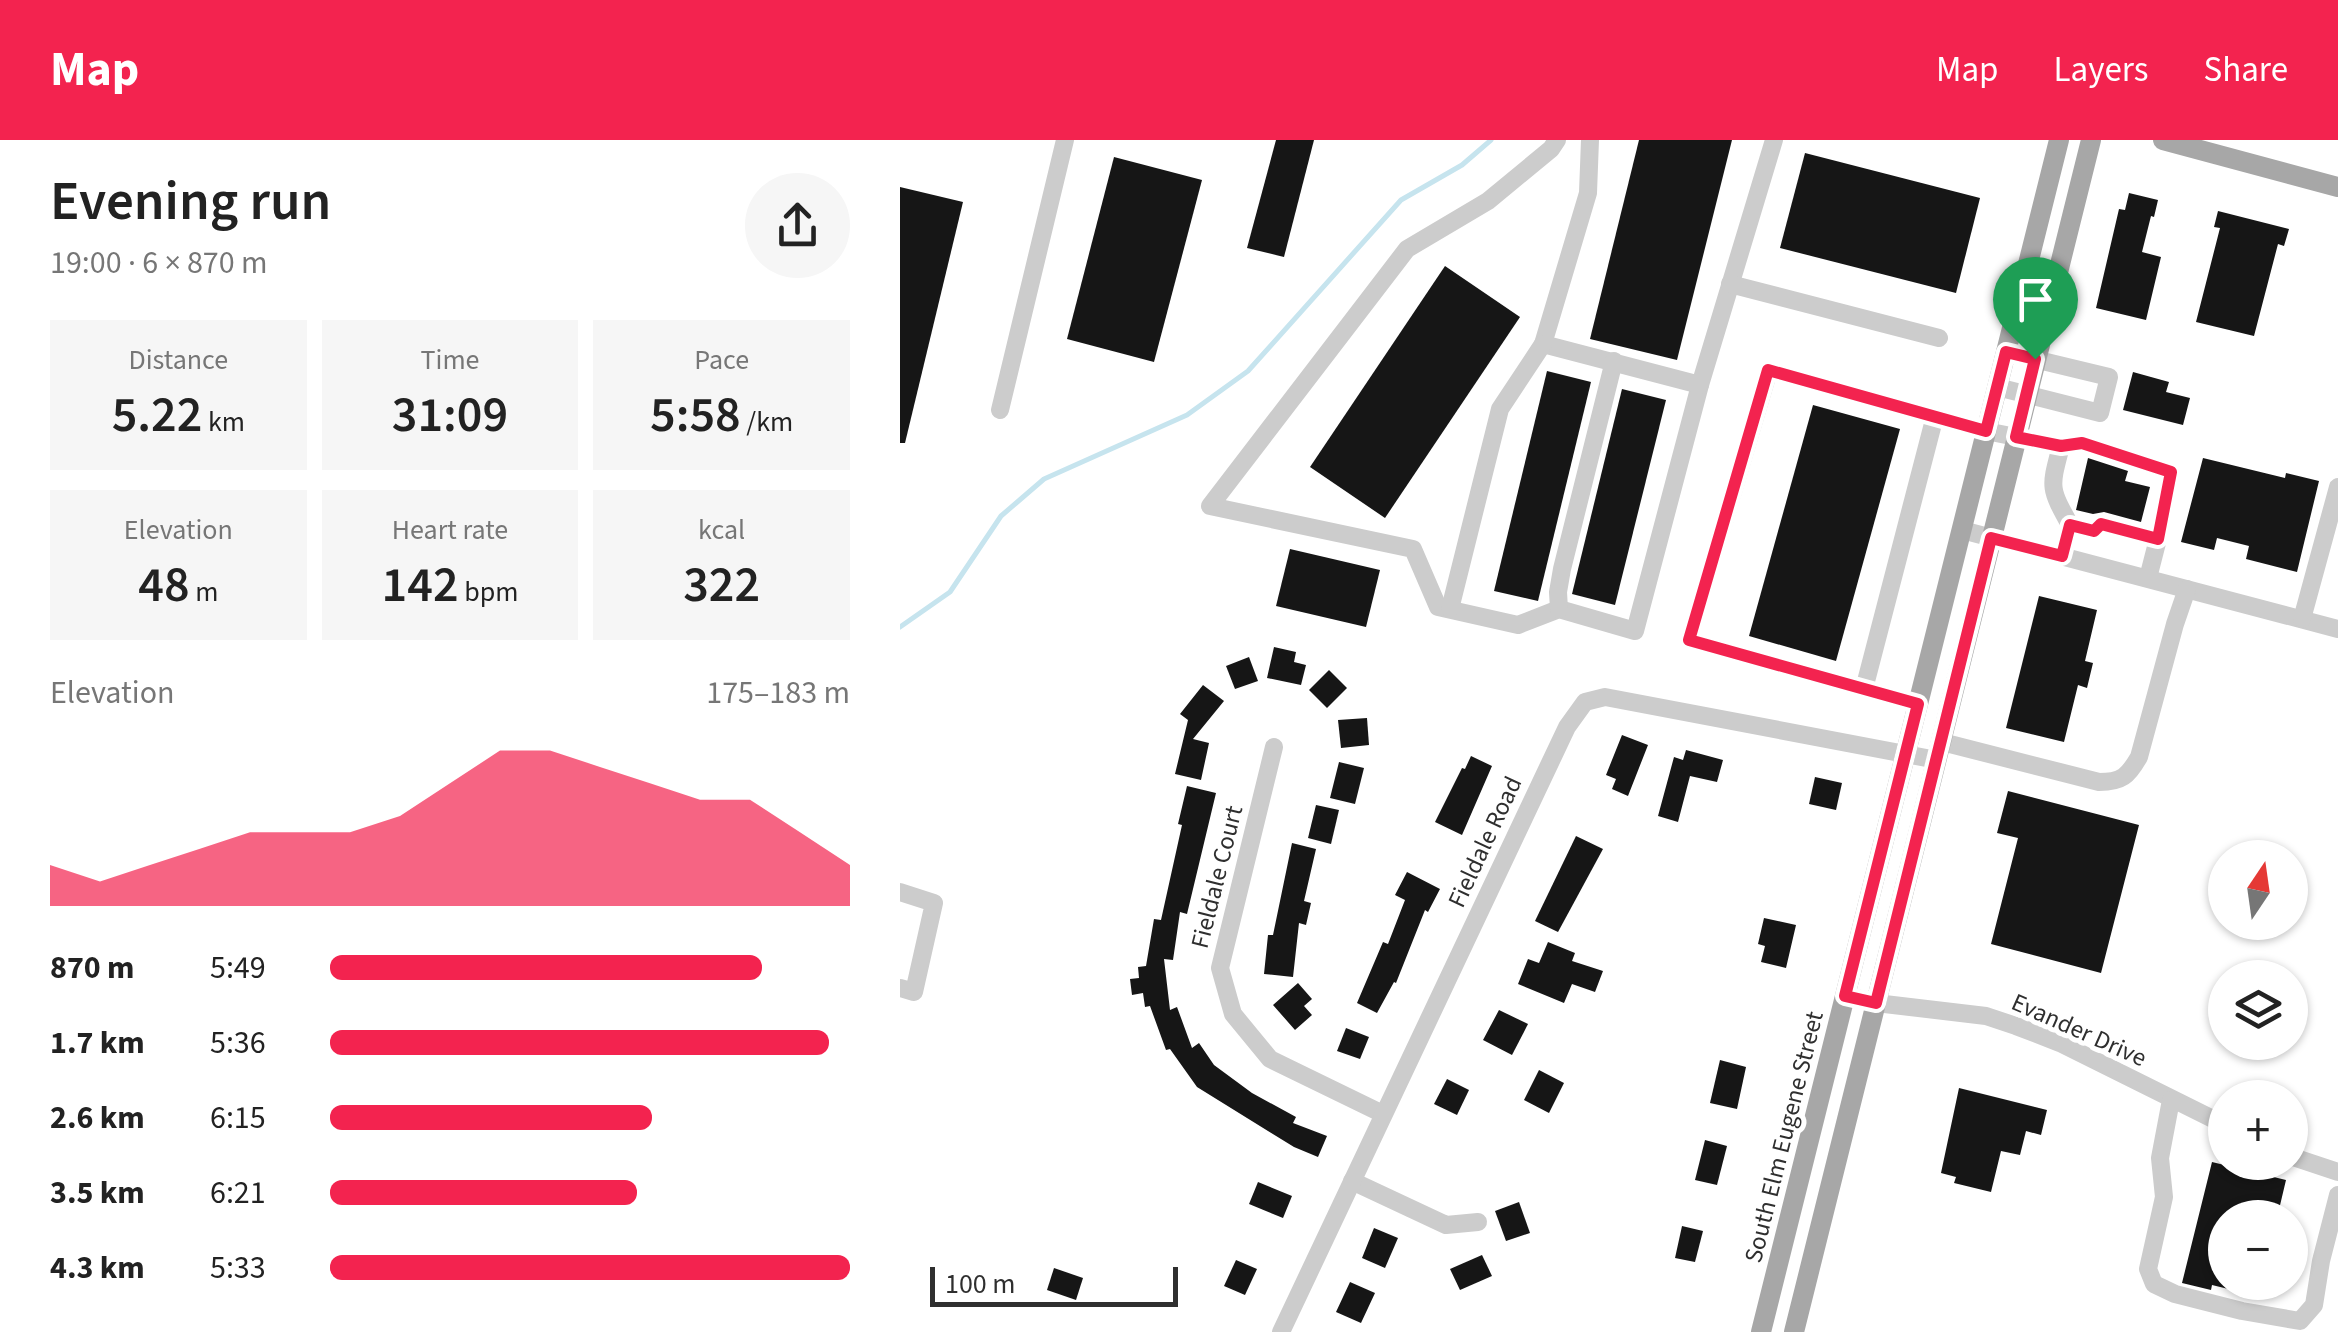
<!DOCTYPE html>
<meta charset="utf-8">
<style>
:root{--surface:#fff;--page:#f6f6f6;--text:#222;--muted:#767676;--accent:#f3234f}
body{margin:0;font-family:"Source Sans 3",sans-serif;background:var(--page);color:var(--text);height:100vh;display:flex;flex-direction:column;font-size:38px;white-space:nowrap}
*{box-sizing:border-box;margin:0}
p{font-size:32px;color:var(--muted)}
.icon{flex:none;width:55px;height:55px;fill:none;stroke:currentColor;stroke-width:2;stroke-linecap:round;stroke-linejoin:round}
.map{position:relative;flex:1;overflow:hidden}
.sheet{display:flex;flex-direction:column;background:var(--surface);width:900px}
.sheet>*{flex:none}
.needle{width:65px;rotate:13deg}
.buttons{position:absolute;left:1308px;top:700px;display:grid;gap:20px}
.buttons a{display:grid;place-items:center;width:100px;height:100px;border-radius:50%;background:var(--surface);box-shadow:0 2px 8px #0004;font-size:50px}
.scale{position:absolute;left:30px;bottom:25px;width:248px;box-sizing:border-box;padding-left:10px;border:5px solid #2f2f2f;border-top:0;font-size:28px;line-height:35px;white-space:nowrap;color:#2f2f2f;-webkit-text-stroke:8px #fff;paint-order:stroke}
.pin{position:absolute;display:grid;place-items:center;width:85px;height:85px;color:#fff;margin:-102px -42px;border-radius:50% 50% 50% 0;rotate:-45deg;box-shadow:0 0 10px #0007}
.pin .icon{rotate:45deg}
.round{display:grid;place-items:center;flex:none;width:105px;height:105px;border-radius:52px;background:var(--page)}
.summary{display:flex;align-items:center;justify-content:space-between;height:170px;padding:0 50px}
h1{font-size:55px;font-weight:600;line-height:75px}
.figures{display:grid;grid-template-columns:repeat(3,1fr);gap:15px;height:170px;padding:10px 50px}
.figures div{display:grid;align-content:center;border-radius:0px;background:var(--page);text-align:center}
.figures b{font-size:50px;font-weight:600}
.figures small{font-size:28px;font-weight:400}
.figures p{font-size:28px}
.chart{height:280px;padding:20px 50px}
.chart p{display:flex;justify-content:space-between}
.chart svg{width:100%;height:180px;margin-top:10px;fill:var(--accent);opacity:.7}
ul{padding:0 50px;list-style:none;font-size:32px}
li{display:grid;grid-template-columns:160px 120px 1fr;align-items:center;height:75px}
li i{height:25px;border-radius:12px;background:var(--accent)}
header{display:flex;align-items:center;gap:60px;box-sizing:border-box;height:140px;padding:0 50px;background:var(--accent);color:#fff}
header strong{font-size:48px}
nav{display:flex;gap:55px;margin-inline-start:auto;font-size:35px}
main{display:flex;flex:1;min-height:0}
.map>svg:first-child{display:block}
</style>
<header>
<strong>Map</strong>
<nav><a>Map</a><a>Layers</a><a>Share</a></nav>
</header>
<main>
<section class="sheet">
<div class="summary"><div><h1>Evening run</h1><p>19:00 · 6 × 870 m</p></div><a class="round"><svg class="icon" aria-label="share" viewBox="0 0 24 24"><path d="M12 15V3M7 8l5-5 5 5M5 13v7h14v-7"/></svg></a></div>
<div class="figures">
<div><p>Distance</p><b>5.22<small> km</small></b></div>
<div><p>Time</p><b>31:09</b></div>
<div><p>Pace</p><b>5:58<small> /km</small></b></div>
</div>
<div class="figures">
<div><p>Elevation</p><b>48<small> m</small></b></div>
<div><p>Heart rate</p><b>142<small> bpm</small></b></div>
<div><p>kcal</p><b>322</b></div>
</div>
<div class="chart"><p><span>Elevation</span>175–183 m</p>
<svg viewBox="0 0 160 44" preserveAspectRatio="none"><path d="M0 44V34L10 38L20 34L30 30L40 26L50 26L60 26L70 22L80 14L90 6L100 6L110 10L120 14L130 18L140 18L150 26L160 34V44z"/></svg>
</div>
<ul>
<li><b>870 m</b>5:49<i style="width:83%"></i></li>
<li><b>1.7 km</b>5:36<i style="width:96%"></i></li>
<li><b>2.6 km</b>6:15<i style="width:62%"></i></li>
<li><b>3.5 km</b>6:21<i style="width:59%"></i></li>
<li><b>4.3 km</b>5:33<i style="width:100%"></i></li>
</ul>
</section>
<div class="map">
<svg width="1438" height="1192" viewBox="0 0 1438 1192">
<rect width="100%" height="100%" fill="#fff"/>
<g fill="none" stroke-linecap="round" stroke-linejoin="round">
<path stroke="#c6e4ee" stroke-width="5" d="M0,487l50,-35 51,-76 43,-37 143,-64 61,-44 153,-171 61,-35 29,-25"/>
</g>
<g fill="#161616">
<path d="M376,0h38l-30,117 -37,-9z"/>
<path d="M739,0h93l-55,220 -87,-21z"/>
<path d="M905,13l175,45 -24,95 -176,-45z"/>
<path d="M214,17l88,23 -48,182 -87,-23z"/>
<path d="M0,47l63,15 -58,241h-5z"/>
<path d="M1229,53l29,7 -4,17 -3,-1 -9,36 19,5 -15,63 -50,-12 23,-99 6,1z"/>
<path d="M1318,71l71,18 -5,17 -6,-2 -24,92 -58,-14 24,-94 -6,-1z"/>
<path d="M545,126l75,51 -135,201 -75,-51z"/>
<path d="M647,231l44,11 -53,219 -44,-10z"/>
<path d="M1233,232l36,10 -3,10 24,6 -7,27 -60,-15z"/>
<path d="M722,249l44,11 -51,205 -43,-11z"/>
<path d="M913,265l87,24 -64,232 -87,-25z"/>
<path d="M1188,318l40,13 -3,10 25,6 -9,35 -37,-10 -11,2 -17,-4z"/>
<path d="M1303,318l82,20 1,-5 33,8 -22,91 -51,-13 3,-13 -32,-8 -3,12 -33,-8z"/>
<path d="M390,409l90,21 -14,57 -90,-21z"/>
<path d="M1139,456l58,14 -12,51 8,2 -6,25 -9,-3 -14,57 -58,-14z"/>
<path d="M374,507l22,5 -2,10 12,3 -5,20 -34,-7z"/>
<path d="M349,517l9,24 -23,8 -9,-23z"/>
<path d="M429,530l18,18 -20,20 -18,-18z"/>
<path d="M303,545l21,16 -31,38 16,4 -8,37 -26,-6 13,-54 -8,-6z"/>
<path d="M467,578l2,27 -28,3 -3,-28z"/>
<path d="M722,595l26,10 -20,51 -16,-7 4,-10 -10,-4z"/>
<path d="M786,610l37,10 -6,22 -27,-6 -12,46 -20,-6 16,-59 9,3z"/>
<path d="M571,616l21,10 -30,69 -27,-13 27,-54 3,1z"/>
<path d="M439,622l25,6 -9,36 -25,-6z"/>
<path d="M915,637l27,6 -6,27 -27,-6z"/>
<path d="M287,646l29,7 -29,121 -7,-2 -7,48 -9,-1 6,51 7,-3 15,41 7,-5 15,22 38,28 44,24 -3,6 34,13 -9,21 -24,-10 -97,-60 -27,-38 -4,1 -16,-44 -5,1 -2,-14 -11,2 -2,-16 9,-1 -1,-11 8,-1 8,-47 7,1 21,-95 -4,-1z"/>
<path d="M1108,651l131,34 -38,148 -110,-29 27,-106 -21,-5z"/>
<path d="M416,665l23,5 -8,34 -23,-6z"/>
<path d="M676,696l27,13 -45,83 -23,-11z"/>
<path d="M392,703l24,6 -12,52 7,2 -5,22 -7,-2 -6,54 -29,-3 4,-39h5z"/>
<path d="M507,732l33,17 -12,23 -3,-2 -29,73 -2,-1 -17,31 -20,-10 26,-61 5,2 17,-44 -10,-5z"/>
<path d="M864,778l32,7 -10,43 -25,-6 4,-16 -7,-2z"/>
<path d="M648,802l27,11 -3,8 31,10 -8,21 -23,-8 -8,19 -46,-19 10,-25 11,4z"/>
<path d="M398,843l14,16 -8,7 8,9 -17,15 -22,-25z"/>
<path d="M599,870l29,14 -16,31 -29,-15z"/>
<path d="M446,888l23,9 -9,22 -23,-8z"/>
<path d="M820,920l26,7 -9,42 -27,-6z"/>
<path d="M639,930l25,13 -15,30 -25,-13z"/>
<path d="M547,939l22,11 -12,25 -23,-11z"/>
<path d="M1059,948l88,22 -6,25 -15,-4 -6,24 -19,-4 -10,41 -37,-9 2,-6 -15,-4z"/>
<path d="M805,1000l22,6 -10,39 -22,-5z"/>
<path d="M1312,1022l74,18 -9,38h-52v64h36l-4,14 -45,-11 -1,5 -29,-7z"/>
<path d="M358,1042l34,14 -9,22 -34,-14z"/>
<path d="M619,1062l11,31 -24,8 -11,-30z"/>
<path d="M782,1086l21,5 -8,31 -20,-4z"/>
<path d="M474,1088l24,10 -13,30 -23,-10z"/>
<path d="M582,1115l10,21 -32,14 -10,-21z"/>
<path d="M336,1120l21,9 -12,26 -21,-9z"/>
<path d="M154,1128l29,10 -7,22 -29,-10z"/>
<path d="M450,1142l25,11 -14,30 -25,-11z"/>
</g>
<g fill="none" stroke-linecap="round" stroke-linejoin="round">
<g stroke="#ccc" stroke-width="18">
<path d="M657,0l-6,9 -63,52 -81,48 -197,257 203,43 25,58 80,18 41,-16 76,22 65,-246"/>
<path d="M690,0l-2,53 -45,151 157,41 74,-245"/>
<path d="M830,144l209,54"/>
<path d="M1097,247l103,26 9,-36 -104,-25"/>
<path d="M100,270l65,-270"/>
<path d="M1161,306l21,-3 89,29 -13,67"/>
<path d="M1170,385l24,6 7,-7 57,15 -10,39"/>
<path d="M1062,390l376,99"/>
<path d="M550,469l50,-200 43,-65"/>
<path d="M659,469l-1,-17 4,-23 52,-208"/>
<path d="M1402,479l36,-132"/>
<path d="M964,549l71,-273"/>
<path d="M1018,564l-229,-64 80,-270 217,61 75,15c-11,42 -12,41 9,79l-8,31"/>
<path d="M1042,602l157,40c23,0 29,-6 40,-25l36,-133 12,-35"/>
<path d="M374,607l-54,221 13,46 37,45 113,55"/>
<path d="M0,752l34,11 -20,89 -14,-4"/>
<path d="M945,855l31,8 110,13 30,10 44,17 165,82"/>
<path d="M1271,960l-11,58 4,39 -16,72 6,15 21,10 67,17 58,10 14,-16 7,-44 17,-66"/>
<path d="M1390,1016l48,16"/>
<path d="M452,1041l94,44 32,-3"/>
<path d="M381,1192l286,-605 18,-25 20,-5 332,63"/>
</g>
<g stroke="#a7a7a7" stroke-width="20">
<path d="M1263,0l175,47"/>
<path d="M861,1192l298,-1192"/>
<path d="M894,1192l297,-1192"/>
</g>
</g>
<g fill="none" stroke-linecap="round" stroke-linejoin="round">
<g stroke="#fff" stroke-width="20">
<path id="route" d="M1106,212l29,7 -19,78 45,9 21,-3 89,29 -13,67 -57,-15 -7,7 -24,-6 -8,31 -71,-18 -115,465 -31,-7 73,-292 -229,-64 79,-270 218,61z"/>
</g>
<use href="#route" stroke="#f3234f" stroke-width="12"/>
</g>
<g text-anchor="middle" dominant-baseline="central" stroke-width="10" stroke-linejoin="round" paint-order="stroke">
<g font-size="25" fill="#2f2f2f" stroke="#fff">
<text transform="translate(585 702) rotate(-65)">Fieldale Road</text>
<text transform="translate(317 737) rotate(-76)">Fieldale Court</text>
<text transform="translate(1179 890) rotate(24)">Evander Drive</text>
<text transform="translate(884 997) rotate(-76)">South Elm Eugene Street</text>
</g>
</g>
</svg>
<div class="buttons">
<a><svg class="needle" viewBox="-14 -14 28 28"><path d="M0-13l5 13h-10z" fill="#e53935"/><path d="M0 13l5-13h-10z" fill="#767676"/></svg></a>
<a><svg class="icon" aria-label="layers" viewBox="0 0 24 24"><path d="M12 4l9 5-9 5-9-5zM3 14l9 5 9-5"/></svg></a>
<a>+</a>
<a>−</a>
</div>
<div class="scale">100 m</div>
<div class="pin" style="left:1135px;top:219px;background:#1e9e55"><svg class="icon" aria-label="arrive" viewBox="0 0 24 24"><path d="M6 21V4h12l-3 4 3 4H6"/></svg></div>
</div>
</main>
